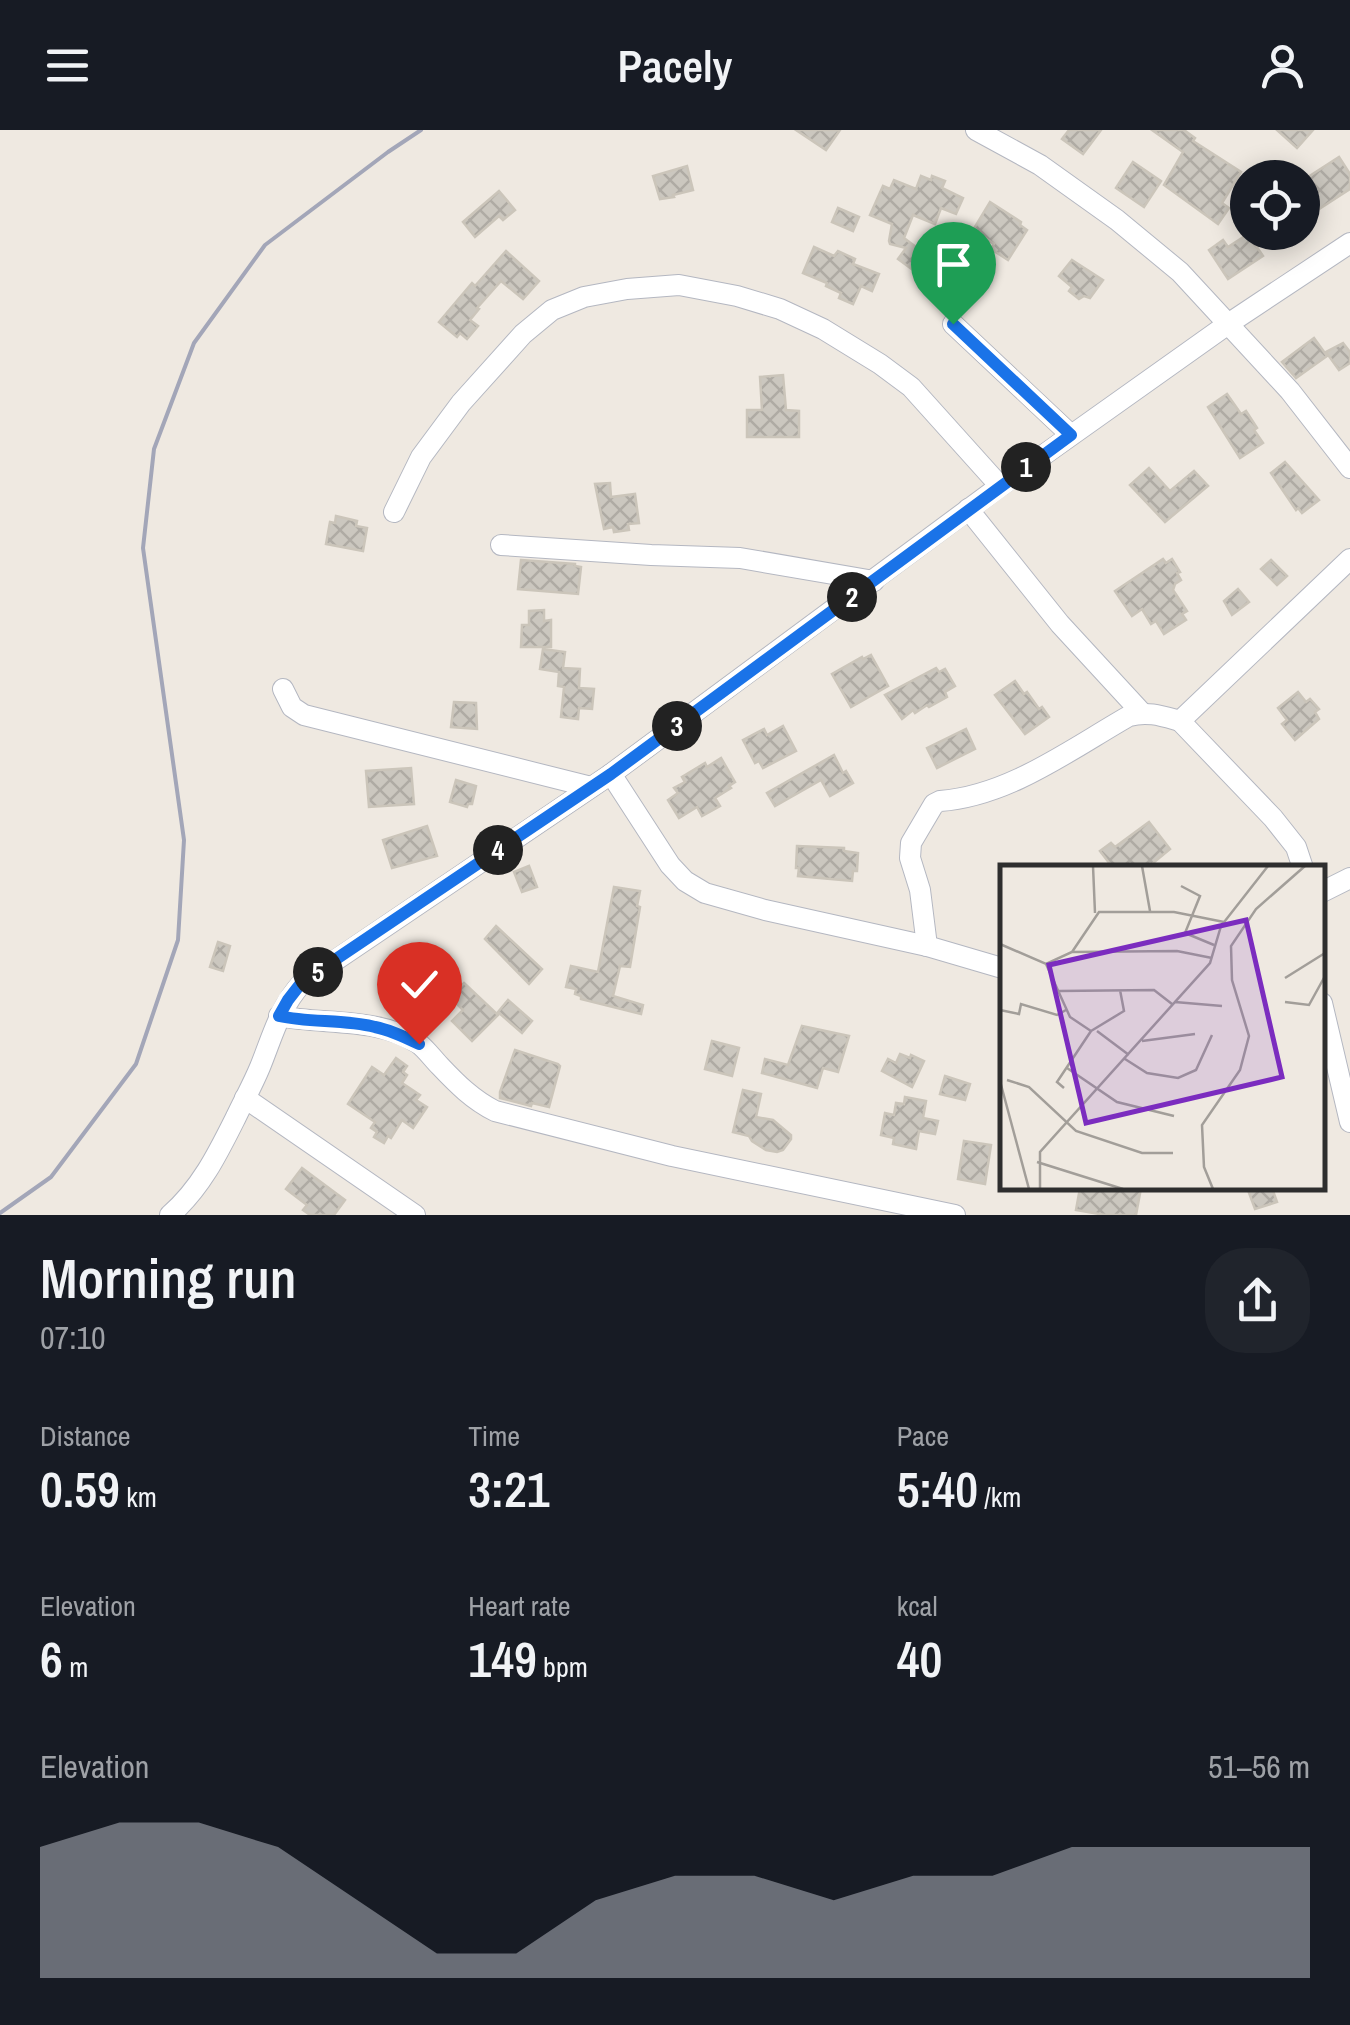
<!DOCTYPE html>
<meta charset="utf-8">
<style>
:root{--surface:#171b24;--page:#20242c;--text:#f1f3f6;--muted:#9ea1a6;--accent:#8c9099}
body{margin:0;font-family:"Archivo Narrow",sans-serif;background:var(--page);color:var(--text);height:100vh;display:flex;flex-direction:column;font-size:38px;white-space:nowrap}
*{box-sizing:border-box;margin:0}
p{font-size:32px;color:var(--muted)}
.icon{flex:none;width:55px;height:55px;fill:none;stroke:currentColor;stroke-width:2;stroke-linecap:round;stroke-linejoin:round}
.map{position:relative;height:1085px;overflow:hidden}
.details{display:flex;flex-direction:column;background:var(--surface);flex:1}
.details>*{flex:none}
.buttons{position:absolute;left:1230px;top:30px;display:grid;gap:20px}
.buttons a{display:grid;place-items:center;width:90px;height:90px;border-radius:50%;background:var(--surface);box-shadow:0 5px 25px #0003;font-size:50px}
.pin{position:absolute;display:grid;place-items:center;width:85px;height:85px;color:#fff;margin:-102px -42px;border-radius:50% 50% 50% 0;rotate:-45deg;box-shadow:0 0 10px #0007}
.pin .icon{rotate:45deg}
.km{position:absolute;width:50px;height:50px;margin:-25px;border-radius:50%;background:#222;color:#fff;font-size:28px;line-height:50px;text-align:center}
.round{display:grid;place-items:center;flex:none;width:105px;height:105px;border-radius:40px;background:var(--page)}
.headline{display:flex;align-items:center;justify-content:space-between;height:170px;padding:0 40px}
h1{font-size:55px;font-weight:600;line-height:75px}
.metrics{display:grid;grid-template-columns:repeat(3,1fr);gap:15px;height:170px;padding:10px 40px}
.metrics div{display:grid;align-content:center}
.metrics b{font-size:50px;font-weight:600}
.metrics small{font-size:28px;font-weight:400}
.metrics p{font-size:28px}
.chart{height:280px;padding:20px 40px}
.chart p{display:flex;justify-content:space-between}
.chart svg{width:100%;height:180px;margin-top:10px;fill:var(--accent);opacity:.7}
header{display:flex;justify-content:space-between;align-items:center;height:130px;padding:0 40px;background:var(--surface);font-size:45px;font-weight:600}
.map>svg:first-child{display:block}
</style>
<header><svg class="icon" aria-label="menu" viewBox="0 0 24 24"><path d="M4 6h16M4 12h16M4 18h16"/></svg>Pacely<svg class="icon" aria-label="person" viewBox="0 0 24 24"><circle cx="12" cy="8" r="4"/><path d="M4 21q1-7 8-7t8 7"/></svg></header>
<div class="map">
<svg width="1350" height="1085" viewBox="0 0 1350 1085">
<defs>
<pattern id="building-cross-hatch" width="8" height="8" patternUnits="userSpaceOnUse" patternTransform="scale(2.5)"><rect width="8" height="8" fill="#cbc7bf"/><path d="M0 0l8 8M0 8l8-8" fill="none" stroke="#afaba4"/></pattern>
</defs>
<rect width="100%" height="100%" fill="#efe9e1"/>
<g fill="url(#building-cross-hatch)" stroke="#cbc5ba" stroke-width="2.5">
<path d="M796,0h44l-14,20z"/>
<path d="M1069,0h32l-18,24 -21,-15z"/>
<path d="M1152,0h32l11,8 -2,3 48,31 -19,31 7,5 -11,16 -54,-39 19,-33z"/>
<path d="M1277,0h36l-16,18z"/>
<path d="M1339,27l11,17v15l-34,22 -4,-6 -10,7v-31z"/>
<path d="M1133,32l28,19 -17,26 -28,-19z"/>
<path d="M687,36l6,24 -20,5 1,2 -14,2 -7,-23z"/>
<path d="M921,46l10,4 1,-4 13,5 -3,7 21,10 -7,16 -15,-6 -6,16 -22,-9 -9,23 32,24 -8,19 -30,-22 8,-11 -16,-4 -1,-3 3,-17 -22,-9 13,-29 7,3 4,-9 22,9z"/>
<path d="M499,61l16,19 -12,10 -4,-4 -24,21 -12,-15z"/>
<path d="M990,72l31,20 -1,3 7,5 -19,30 -17,-11 3,-5 -21,-14z"/>
<path d="M838,78l21,9 -6,14 -21,-9z"/>
<path d="M1248,104l15,22 -35,23 -19,-29 14,-10 5,7z"/>
<path d="M814,117l20,9 4,-5 17,8 -2,5 26,10 -7,17 -11,-5 -8,18 -14,-6 2,-5 -15,-7 1,-3 -24,-10z"/>
<path d="M506,121l33,30 -16,18 -22,-18 -24,27 2,1 -9,11 8,6 -11,13 -7,-6 -3,4 -18,-15 33,-39 3,3z"/>
<path d="M1072,130l31,20 -13,18 -6,-2 -5,3 -10,-8 3,-4 -13,-11z"/>
<path d="M1314,208l13,18 -31,22 -14,-16z"/>
<path d="M1343,213l7,9v11l-11,7 -13,-18z"/>
<path d="M783,245l3,35 13,1v26h-52v-27h15l-2,-33z"/>
<path d="M1227,264l14,20 5,-3 11,17 -3,2 9,13 -23,15 -32,-51z"/>
<path d="M1285,332l34,38 -17,13 -4,-5 -2,2 -25,-37z"/>
<path d="M1149,338l21,23 24,-20 14,15 -43,36 -35,-37z"/>
<path d="M610,353l1,14 24,-3 4,29 -11,1 1,6 -15,2 -1,-5 -9,2 -9,-45z"/>
<path d="M336,386l21,5 -1,5 11,2 -4,23 -37,-7 4,-22 5,1z"/>
<path d="M1163,429l3,4 6,-4 8,13 -3,1 4,7 -6,4 -2,6 14,21 -5,3 4,6 -22,14 -8,-13 -5,3 -9,-15 -10,7 -17,-25z"/>
<path d="M521,430l54,4v2l6,1 -3,27 -60,-5z"/>
<path d="M1271,430l16,16 -10,9 -16,-16z"/>
<path d="M1238,459l11,13 -17,13 -8,-14z"/>
<path d="M544,480v11l7,-1v27h-30l1,-22h7v-14z"/>
<path d="M543,519l22,3 -2,16 17,1 -1,19 15,1 -2,20 -13,-1 -1,11 -17,-2 3,-30 -6,-1 1,-14 -19,-3z"/>
<path d="M871,525l17,31 -37,21 -19,-33 30,-17 1,2z"/>
<path d="M936,538l3,4 6,-3 10,17 -10,6 2,5 -18,10 -2,-2 -12,8 -2,-3 -11,9 -17,-24z"/>
<path d="M1015,551l9,13 3,-2 12,17 3,-2 7,10 -24,17 -30,-39z"/>
<path d="M1298,562l8,10 4,-3 9,10 -4,3 4,7 -24,21 -13,-16 5,-4 -9,-12z"/>
<path d="M454,572l22,1 1,26 -26,-2z"/>
<path d="M783,596l13,25 -33,17 -4,-7 -4,2 -12,-23 21,-11 3,6z"/>
<path d="M966,599l9,20 -38,19 -10,-20z"/>
<path d="M834,625l9,18 3,-2 7,12 -23,13 -9,-16 -46,26 -8,-13z"/>
<path d="M721,628l14,24 -6,4 2,2 -16,10 5,8 -18,10 -5,-9 -18,11 -11,-18 10,-7 -4,-5 11,-6 -3,-5 23,-14 2,4z"/>
<path d="M411,638l3,36 -45,3 -3,-36z"/>
<path d="M456,650l20,6 -4,18h-4l-1,3 -17,-5z"/>
<path d="M1149,692l21,27 -23,19h-34l-13,-17 11,-8 4,4z"/>
<path d="M427,696l10,30 -45,12 -9,-28z"/>
<path d="M797,716l47,2v3l14,2 -1,18h-4l-1,10 -54,-5 1,-8h-3z"/>
<path d="M529,736l8,21 -15,5 -8,-20z"/>
<path d="M614,757l26,4 -3,15 3,1 -10,60 -10,-1 -7,30 30,9 -2,9 -60,-15v-3l-6,-2 1,-5 -10,-2 5,-21 27,6z"/>
<path d="M496,796l46,43 -13,15 -44,-45z"/>
<path d="M218,812l12,4 -7,25 -13,-4z"/>
<path d="M464,853l34,32 -26,26 -20,-20 11,-11 -13,-13z"/>
<path d="M508,870l24,21 -10,12 -24,-21z"/>
<path d="M802,896l47,10 -11,36 -15,-4 -6,20 -55,-15 3,-14 23,6z"/>
<path d="M712,911l27,7 -7,28 -27,-7z"/>
<path d="M515,920l43,14 2,2 -11,41 -17,-4 -1,3 -31,-8v-6z"/>
<path d="M900,924l10,4 1,-3 13,6 -12,26 -30,-16 6,-12 8,4z"/>
<path d="M396,928l11,8 -4,6 4,3 -5,8 18,12 -4,5 11,7 -14,21 -11,-8 -11,18 -3,-2 -4,7 -10,-6 3,-5 -6,-4 4,-6 -27,-18 24,-37 12,8z"/>
<path d="M945,946l25,8 -5,16 -25,-6z"/>
<path d="M743,960l18,4 -5,23 17,3 18,15v4l-8,11 -6,2 -11,-2 -14,-9 -3,-5 -16,-4z"/>
<path d="M905,967l21,4 -3,17 15,3 -3,13 -16,-3 -3,18 -23,-5 1,-6 -13,-3 4,-22 9,2 2,-12 8,1z"/>
<path d="M964,1011l27,4 -6,39 -27,-5z"/>
<path d="M302,1038l43,32 -11,15h-24l-7,-5 4,-5 -21,-16z"/>
<path d="M1080,1058h61l-5,27h-31l-29,-5z"/>
<path d="M1255,1058h17l5,14 -22,7 -7,-19z"/>
</g>
<g fill="none" stroke-linecap="round" stroke-linejoin="round">
<g stroke="#b4b7c1" stroke-width="22">
<g id="minor">
<path d="M976,0l64,35 77,55 63,52 110,119 60,77"/>
<path d="M953,194l118,111"/>
<path d="M968,379l92,115 82,89"/>
<path d="M394,382l27,-55 40,-54 62,-69 29,-24 32,-13 43,-8 52,-4 58,11 43,13 43,20 57,35 31,23 89,99"/>
<path d="M501,415l150,10 89,3 134,23"/>
<path d="M283,559l9,18 12,8 287,72"/>
<path d="M611,644l59,91 15,16 20,12 60,17 162,36 75,22"/>
<path d="M1303,738l-7,-21 -23,-29 -93,-97 170,-162"/>
<path d="M1322,762l28,-14"/>
<path d="M927,816l-7,-56 -10,-32 1,-15 23,-39 6,-3c69,-5 131,-52 189,-85 19,-5 33,0 51,5"/>
<path d="M1322,873l28,119"/>
<path d="M279,886c45,9 99,1 139,27 8,6 15,16 22,23 17,18 33,34 55,45l177,45 283,59"/>
<path d="M245,968l170,117"/>
<path d="M170,1085c31,-27 48,-62 66,-98 8,-17 17,-33 24,-50 13,-32 19,-58 42,-84l309,-209 389,-288 228,-162 122,-81"/>
</g>
</g>
<use href="#minor" stroke="#fff" stroke-width="20"/>
<path stroke="#a3a6b8" stroke-width="4" d="M0,1083l51,-36 85,-113 42,-124 6,-100 -41,-292 11,-99 40,-106 71,-98 123,-93 33,-22"/>
</g>
<g fill="none" stroke-linecap="round" stroke-linejoin="round">
<g stroke="#fff" stroke-width="20">
<path id="route" d="M419,914c-14,-7 -29,-14 -44,-17 -31,-8 -65,-4 -96,-11l9,-16 14,-18 309,-208 460,-339 -118,-111"/>
</g>
<use href="#route" stroke="#1a73e8" stroke-width="12"/>
</g>
<g transform="translate(1000 735)">
<rect width="325" height="325" fill="#efe9e1"/>
<path fill="none" stroke="#a29e99" stroke-width="2.5" d="M93,1l2,47M142,1l8,45M181,21l19,10 -15,37 29,12M0,79l46,20 26,-12 27,-40h75l50,10M72,87l105,-1 35,7M46,99l24,53 21,14 -34,51 7,6M285,113l40,-25M59,126l95,-1 18,14M175,137l47,4M285,137l24,3 16,-29M0,145l19,4 2,-10 36,11 9,-5M91,166l33,-20 -4,-21M97,166l32,24M142,176l53,-7M125,194l22,14 31,5 18,-8 16,-35M67,203l50,34 57,14M7,215l22,7 47,44 66,22h31M0,216l29,108M37,297l86,27M40,324v-37l170,-189 11,-37 47,-60M213,324l-9,-22 -2,-42 38,-55 9,-34 -17,-56 -1,-34 25,-37 49,-43"/>
<path fill="#7b2cbf" fill-opacity="0.15" stroke="#7b2cbf" stroke-width="5" d="M246,55l36,157 -196,46 -37,-158z"/>
<rect width="325" height="325" fill="none" stroke="#2e2e2e" stroke-width="5"/>
</g>
</svg>
<div class="buttons">
<a><svg class="icon" aria-label="locate" viewBox="0 0 24 24"><circle cx="12" cy="12" r="6"/><path d="M12 2v4M12 18v4M2 12h4M18 12h4"/></svg></a>
</div>
<div class="pin" style="left:953px;top:194px;background:#1e9e55"><svg class="icon" aria-label="arrive" viewBox="0 0 24 24"><path d="M6 21V4h12l-3 4 3 4H6"/></svg></div>
<div class="pin" style="left:419px;top:914px;background:#d93025"><svg class="icon" aria-label="check" viewBox="0 0 24 24"><path d="M5 12l5 5 9-10"/></svg></div>
<b class="km" style="left:1026px;top:337px">1</b>
<b class="km" style="left:852px;top:467px">2</b>
<b class="km" style="left:677px;top:596px">3</b>
<b class="km" style="left:498px;top:720px">4</b>
<b class="km" style="left:318px;top:842px">5</b>
</div>
<section class="details">
<div class="headline"><div><h1>Morning run</h1><p>07:10</p></div><a class="round"><svg class="icon" aria-label="share" viewBox="0 0 24 24"><path d="M12 15V3M7 8l5-5 5 5M5 13v7h14v-7"/></svg></a></div>
<div class="metrics">
<div><p>Distance</p><b>0.59<small> km</small></b></div>
<div><p>Time</p><b>3:21</b></div>
<div><p>Pace</p><b>5:40<small> /km</small></b></div>
</div>
<div class="metrics">
<div><p>Elevation</p><b>6<small> m</small></b></div>
<div><p>Heart rate</p><b>149<small> bpm</small></b></div>
<div><p>kcal</p><b>40</b></div>
</div>
<div class="chart"><p><span>Elevation</span>51–56 m</p>
<svg viewBox="0 0 160 44" preserveAspectRatio="none"><path d="M0 44V12L10 6L20 6L30 12L40 25L50 38L60 38L70 25L80 19L90 19L100 25L110 19L120 19L130 12L140 12L150 12L160 12V44z"/></svg>
</div>
</section>
